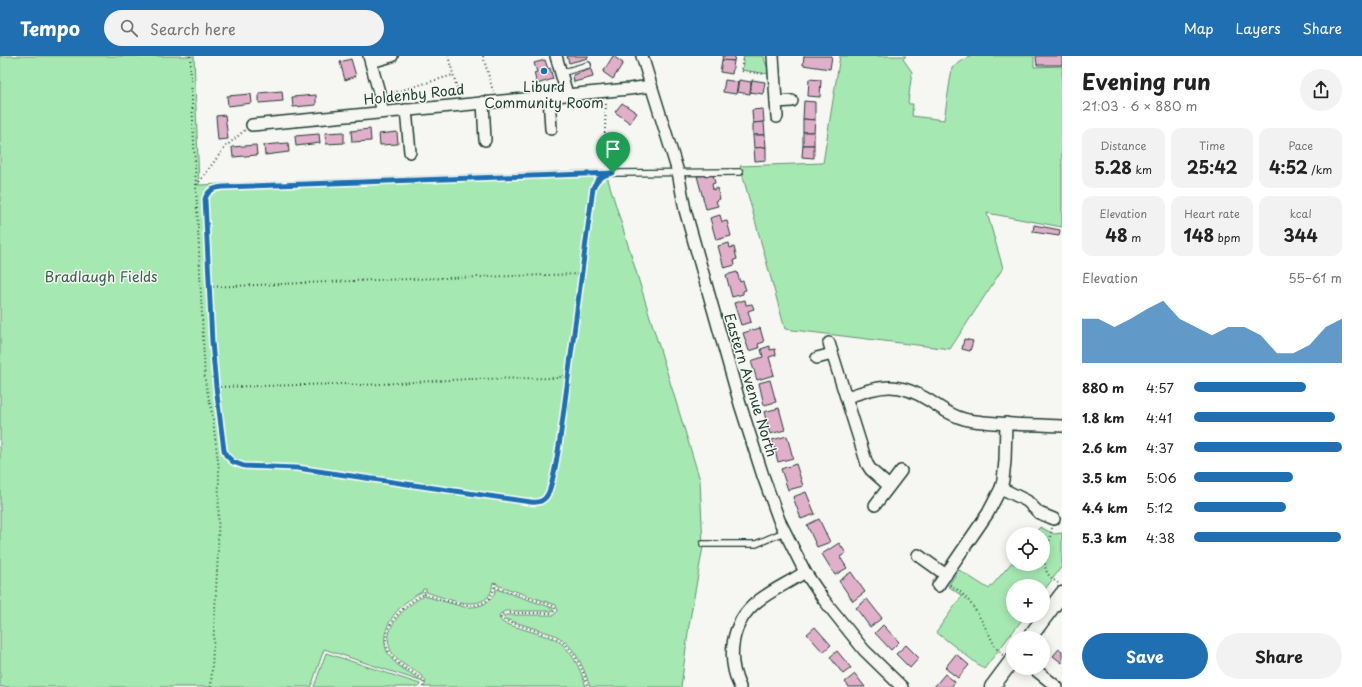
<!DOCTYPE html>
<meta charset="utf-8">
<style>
:root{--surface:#fff;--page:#f2f2f2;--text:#222;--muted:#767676;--accent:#1f6fb2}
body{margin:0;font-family:"Playpen Sans",sans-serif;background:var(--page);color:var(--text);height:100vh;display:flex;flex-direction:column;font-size:15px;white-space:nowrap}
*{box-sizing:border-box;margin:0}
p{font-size:13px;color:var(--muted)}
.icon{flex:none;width:22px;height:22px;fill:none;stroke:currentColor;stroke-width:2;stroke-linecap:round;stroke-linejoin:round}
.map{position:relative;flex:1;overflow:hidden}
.drawer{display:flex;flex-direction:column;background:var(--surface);width:300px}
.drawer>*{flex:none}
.tools{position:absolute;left:1006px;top:471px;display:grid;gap:8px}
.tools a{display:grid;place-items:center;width:44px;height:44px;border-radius:50%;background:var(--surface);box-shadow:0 2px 10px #0003;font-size:20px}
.pin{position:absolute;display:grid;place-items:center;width:34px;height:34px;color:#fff;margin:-41px -17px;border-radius:50% 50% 50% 0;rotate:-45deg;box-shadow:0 0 4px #0007}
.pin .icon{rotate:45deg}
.round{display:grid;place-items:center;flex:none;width:42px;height:42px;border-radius:21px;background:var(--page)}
.summary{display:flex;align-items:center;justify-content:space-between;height:68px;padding:0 20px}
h1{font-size:22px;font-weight:700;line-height:30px}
.figures{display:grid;grid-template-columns:repeat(3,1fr);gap:6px;height:68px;padding:4px 20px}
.figures div{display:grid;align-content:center;border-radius:10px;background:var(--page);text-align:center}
.figures b{font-size:17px;font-weight:700}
.figures small{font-size:11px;font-weight:400}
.figures p{font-size:11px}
.chart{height:112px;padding:8px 20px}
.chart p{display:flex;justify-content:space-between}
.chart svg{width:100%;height:72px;margin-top:4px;fill:var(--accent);opacity:.7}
.button{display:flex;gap:8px;margin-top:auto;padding:8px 20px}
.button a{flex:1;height:46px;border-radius:24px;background:var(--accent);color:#fff;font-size:16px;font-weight:700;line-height:46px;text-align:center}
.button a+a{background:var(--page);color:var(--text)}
ul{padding:0 20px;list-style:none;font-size:13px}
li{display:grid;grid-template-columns:64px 48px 1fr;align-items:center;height:30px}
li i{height:10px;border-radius:5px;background:var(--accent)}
header{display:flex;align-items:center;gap:24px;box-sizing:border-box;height:56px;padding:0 20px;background:var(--accent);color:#fff}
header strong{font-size:19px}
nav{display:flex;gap:22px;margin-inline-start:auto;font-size:14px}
.search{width:280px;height:36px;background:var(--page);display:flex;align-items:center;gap:10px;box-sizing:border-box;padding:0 14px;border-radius:22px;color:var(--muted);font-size:15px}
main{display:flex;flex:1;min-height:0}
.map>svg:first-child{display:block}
</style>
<header>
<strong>Tempo</strong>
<div class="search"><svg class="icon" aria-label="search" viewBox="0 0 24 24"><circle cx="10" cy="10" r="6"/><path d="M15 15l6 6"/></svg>Search here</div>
<nav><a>Map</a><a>Layers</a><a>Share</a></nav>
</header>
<main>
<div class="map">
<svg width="1062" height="631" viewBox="0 0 1062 631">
<rect width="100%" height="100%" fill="#f6f6f2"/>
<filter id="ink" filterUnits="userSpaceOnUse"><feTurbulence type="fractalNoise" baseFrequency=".025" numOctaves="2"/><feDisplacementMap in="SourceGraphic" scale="8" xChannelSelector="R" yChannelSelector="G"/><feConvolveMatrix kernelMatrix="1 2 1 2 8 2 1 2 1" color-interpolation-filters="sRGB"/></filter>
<g filter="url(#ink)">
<g fill="#a6e8b2" stroke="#629273">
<path d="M0,0h194l5,129 406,-15 95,310 3,67 -14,78 -8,62h-91c-6,-19 -15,-42 -35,-52l-50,-16 -2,-2 1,-1 2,-1h48l4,-4 -2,-6 -59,-20v-2l-4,-1c-1,4 -1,9 -3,12 -12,19 -47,3 -64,-2v-3h-3l-1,3c-23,10 -50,42 -31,66 8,11 22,15 32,24l-99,-33 -13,38h-311z"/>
<path d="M744,0h20c0,7 5,11 5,18l-27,-4z"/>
<path d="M840,0h66l-3,3 9,13 -4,30 1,2h4l-1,12 32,4 8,-52 17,-12h65v11l28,-1v161l-75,-14 16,55 -53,81 -165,-20 -45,-163 83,-3z"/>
<path d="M1040,471l14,7 8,-1v33l-19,26v-6h-30v30h12l-41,53 -48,-37 26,-36 -14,-10 11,-16 30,19 24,-28v3h30v-30h-8z"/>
<path d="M496,533l57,19v3h-48l-5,3 -1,4 4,5 52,16c16,9 26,31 31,48h-162l2,-5c-4,-11 -21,-14 -29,-23 -23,-23 5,-52 27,-63l40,11c15,1 28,-3 32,-18z"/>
<path d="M326,597l94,31 -1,3h-105z"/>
</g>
<g fill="#e2afcb" stroke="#1f3d34">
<path d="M567,0h21v2l-19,5z"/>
<path d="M613,0l10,7 -10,16 -10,-7z"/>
<path d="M723,0h12l-1,5 -12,-1z"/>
<path d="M804,0h28l-2,13 -27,-4z"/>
<path d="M1036,0h26v9h-25z"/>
<path d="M351,3l5,17 -11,4 -5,-18z"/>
<path d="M545,4l3,9 2,-1 3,11 -16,5 -3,-11 3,-1 -3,-9z"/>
<path d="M722,4l12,1 -2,13 -12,-2z"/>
<path d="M591,13l2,8 -19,5 -1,-7z"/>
<path d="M809,23l12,1 -1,17 -12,-1z"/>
<path d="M725,24l13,2 -2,12 -13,-2z"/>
<path d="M739,24l12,2 -1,12 -13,-2z"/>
<path d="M752,24l13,2 -2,12 -13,-2z"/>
<path d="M282,35l1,10 -24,2v-10z"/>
<path d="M251,38l1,9 -24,3 -1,-10z"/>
<path d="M316,39v10l-23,2 -1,-10z"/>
<path d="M804,45l11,1v18l-12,-1z"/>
<path d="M622,47l15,10 -7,10 -15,-11z"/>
<path d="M763,53l1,13 -11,1 -1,-13z"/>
<path d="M225,59l3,24 -10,1 -2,-24z"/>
<path d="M803,63l12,1 -1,12h-11z"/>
<path d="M764,66l1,13h-12v-12z"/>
<path d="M370,73l1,12 -19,1 -1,-11z"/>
<path d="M344,76v11l-18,1 -1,-11z"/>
<path d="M397,76l1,12 -18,1 -1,-11z"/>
<rect x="803" y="76" width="11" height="13"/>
<path d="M319,78l1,9 -24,3 -1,-10z"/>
<path d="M753,79h12l1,12 -12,1z"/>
<path d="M288,87l1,9 -24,3 -1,-10z"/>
<path d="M256,89l1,10 -24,2 -1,-10z"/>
<path d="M803,89h11v13l-12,-1z"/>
<path d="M766,91v13l-11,1 -1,-13z"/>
<path d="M713,119l2,8 -3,1 1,6 4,-2 3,11 -4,2 2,5 -12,3 -9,-33z"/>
<path d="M720,159l2,7 5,-1 4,15 -15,4 -6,-22z"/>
<path d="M1034,169l26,5 -1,6 -26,-4z"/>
<path d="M729,187l1,5 4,-1 3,12 -3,1 1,5 -11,3 -6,-22z"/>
<path d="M737,216l3,10 3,-1 3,9 -3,1v3l-11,3 -6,-22z"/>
<path d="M745,244l1,5 6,-1 2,5 -6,2 3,11 -10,3 -7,-22z"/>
<path d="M760,272l4,14 -6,2 1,4 -10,3 -6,-18z"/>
<path d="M964,283l9,2 -3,10 -8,-2z"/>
<path d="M770,290v4l5,-1 1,6 -7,2 5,18 -17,5 -6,-19 12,-4 -2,-8z"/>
<path d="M770,324l6,22 -12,3 -5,-22z"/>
<path d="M779,352l6,22 -15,4 -6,-22z"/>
<path d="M787,380l6,22 -15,4 -6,-22z"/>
<path d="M796,408l7,22 -15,4 -7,-21z"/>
<path d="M806,436l9,22 -14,5 -8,-22z"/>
<path d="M819,463l11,23 -13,5 -10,-22z"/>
<path d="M839,487l7,10 -6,4 7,11 -12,7 -13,-21z"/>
<path d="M851,516l14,20 -12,9 -14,-20z"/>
<path d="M867,543l15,19 -12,9 -14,-19z"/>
<path d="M883,569l16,17 -8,8 -16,-17z"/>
<path d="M815,571l16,18 -8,7 -16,-18z"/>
<path d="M906,589l13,13 -9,10 -14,-14z"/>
<path d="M1059,593l3,2v12l-9,-7z"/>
<path d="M837,595l14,17 -8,6 -13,-17z"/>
<path d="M956,598l13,11 -11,13 -13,-10z"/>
<path d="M855,618l10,13h-16l-4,-5z"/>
<path d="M945,618l10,8 -4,5h-17z"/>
</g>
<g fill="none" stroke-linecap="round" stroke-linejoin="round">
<g stroke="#1f3d34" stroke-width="8">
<g id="service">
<path d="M561,17l27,-8"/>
<path d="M613,117l127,-1"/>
<path d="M703,488h53l28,-12"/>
</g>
</g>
<g stroke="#1f3d34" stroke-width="14">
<g id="minor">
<path d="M369,0l11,40 2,16"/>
<path d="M556,0l11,38"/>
<path d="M642,0l36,116 7,38 55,194 23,72 16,44 26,52 19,28 40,50 38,37"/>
<path d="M773,0l4,61"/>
<path d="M371,6l21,-6"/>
<path d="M549,40l2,33"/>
<path d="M483,46l2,38"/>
<path d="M776,46l16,-1"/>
<path d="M406,54l4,42"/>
<path d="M252,69l377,-36 22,-3"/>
<path d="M829,287l38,121 4,6 18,16"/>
<path d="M817,302l15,-4"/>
<path d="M847,341c34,-11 50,-17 83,4 12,8 24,16 38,19 28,5 65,4 94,6"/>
<path d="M1001,432l26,13 12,12 15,6"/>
<path d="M875,449l26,-34"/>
<path d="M918,499l28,20"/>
<path d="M938,530l50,-73 13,-25 2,-8 2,-19 1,-38"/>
<path d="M1033,612l24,19"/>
<path d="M740,631c-14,-30 -9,-65 18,-86 14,-11 32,-19 47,-29"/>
</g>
</g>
<g stroke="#1f3d34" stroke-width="17">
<g id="tertiary">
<path d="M1029,582l33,-44"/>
<path d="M992,631l21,-28"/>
</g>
</g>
<g stroke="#1f3d34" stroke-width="2" stroke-dasharray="1 3" stroke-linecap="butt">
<path d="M190,0l15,325 7,32 7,56 -1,84 -7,134"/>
<path d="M448,0l11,39"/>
<path d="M483,0l10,35"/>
<path d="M743,0l-2,15 23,3"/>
<path d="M389,38l64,-19"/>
<path d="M604,101l2,-56"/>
<path d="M197,129l28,-38 20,-17"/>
<path d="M209,231l167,-7 206,-6"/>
<path d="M570,318l-14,88 -7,30 -6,7 -5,3h-7l-234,-34 -53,-2 -11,-4 -7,-7 -2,-5 -8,-63 -4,-46 -7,-142c3,-9 10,-11 18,-12l383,-14"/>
<path d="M216,331l126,-3 20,1 106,-6 88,-1 14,-4 23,-186 4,-8 8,-5"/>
<path d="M1052,472l-7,34c0,11 4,15 13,21"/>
<path d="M950,529c20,11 28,30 39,49 4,8 7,16 14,21"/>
<path d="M495,531l56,18 4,2v4l-3,2h-47l-3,2 -1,3 2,2 51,17c18,7 29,32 34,50"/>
<path d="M424,538c22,6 68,27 71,-12"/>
<path d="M423,631l1,-5 -2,-3c-8,-7 -19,-11 -26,-18 -26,-24 5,-56 28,-67l1,-5"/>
</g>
<use href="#service" stroke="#f6f6f2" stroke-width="5.5"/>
<use href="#minor" stroke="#f6f6f2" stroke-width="11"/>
<use href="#tertiary" stroke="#f6f6f2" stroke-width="14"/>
</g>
</g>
<g fill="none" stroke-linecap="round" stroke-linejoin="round" filter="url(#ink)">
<g stroke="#fff" stroke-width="8">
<path id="route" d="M613,117c-10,2 -16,5 -20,15l-33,251c-2,12 -7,50 -14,58 -4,5 -9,6 -15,5l-234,-34 -53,-2 -11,-4 -7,-7 -2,-5 -8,-63 -4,-45 -7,-143c3,-9 9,-11 18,-12z"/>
</g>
<use href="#route" stroke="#1f6fb2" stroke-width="5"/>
</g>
<circle fill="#1f6fb2" stroke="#f6f6f2" stroke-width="1.5" cx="544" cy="15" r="4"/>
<g text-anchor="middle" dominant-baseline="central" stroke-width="3" stroke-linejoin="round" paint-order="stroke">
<g font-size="14" fill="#1f3d34" stroke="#f6f6f2">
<text x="544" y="30">Liburd<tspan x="544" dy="16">Community Room</tspan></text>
</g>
<g font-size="14" fill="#1f3d34" stroke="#f6f6f2">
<text transform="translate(414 38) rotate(-6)">Holdenby Road</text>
<text transform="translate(751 329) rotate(73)">Eastern Avenue North</text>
</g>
<g font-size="14" fill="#3a5f4d" stroke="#f6f6f2">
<text x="101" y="220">Bradlaugh Fields</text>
</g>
</g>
</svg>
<div class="tools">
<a><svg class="icon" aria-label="locate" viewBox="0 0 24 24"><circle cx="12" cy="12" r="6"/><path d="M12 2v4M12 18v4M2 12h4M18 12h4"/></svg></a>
<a>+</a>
<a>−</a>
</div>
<div class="pin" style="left:613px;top:117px;background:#1e9e55"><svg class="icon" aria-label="arrive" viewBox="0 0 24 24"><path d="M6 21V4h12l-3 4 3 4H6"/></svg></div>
</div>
<section class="drawer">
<div class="summary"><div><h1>Evening run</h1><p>21:03 · 6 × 880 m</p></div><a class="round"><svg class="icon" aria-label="share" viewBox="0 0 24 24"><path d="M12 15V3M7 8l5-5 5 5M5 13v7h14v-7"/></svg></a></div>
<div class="figures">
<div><p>Distance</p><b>5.28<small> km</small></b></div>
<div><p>Time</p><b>25:42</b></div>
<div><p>Pace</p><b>4:52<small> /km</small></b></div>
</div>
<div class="figures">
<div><p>Elevation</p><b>48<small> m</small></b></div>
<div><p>Heart rate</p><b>148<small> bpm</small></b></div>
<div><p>kcal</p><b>344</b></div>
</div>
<div class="chart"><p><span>Elevation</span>55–61 m</p>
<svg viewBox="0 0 160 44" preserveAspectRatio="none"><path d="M0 44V17L10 17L20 22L30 17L40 11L50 6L60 17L70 22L80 27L90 22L100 22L110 27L120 38L130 38L140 33L150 22L160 17V44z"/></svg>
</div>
<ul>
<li><b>880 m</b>4:57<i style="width:76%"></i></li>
<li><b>1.8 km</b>4:41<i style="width:95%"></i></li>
<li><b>2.6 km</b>4:37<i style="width:100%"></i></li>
<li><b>3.5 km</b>5:06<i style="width:67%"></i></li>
<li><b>4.4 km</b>5:12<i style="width:62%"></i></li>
<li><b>5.3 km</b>4:38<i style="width:99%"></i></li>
</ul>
<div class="button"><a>Save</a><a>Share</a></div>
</section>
</main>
